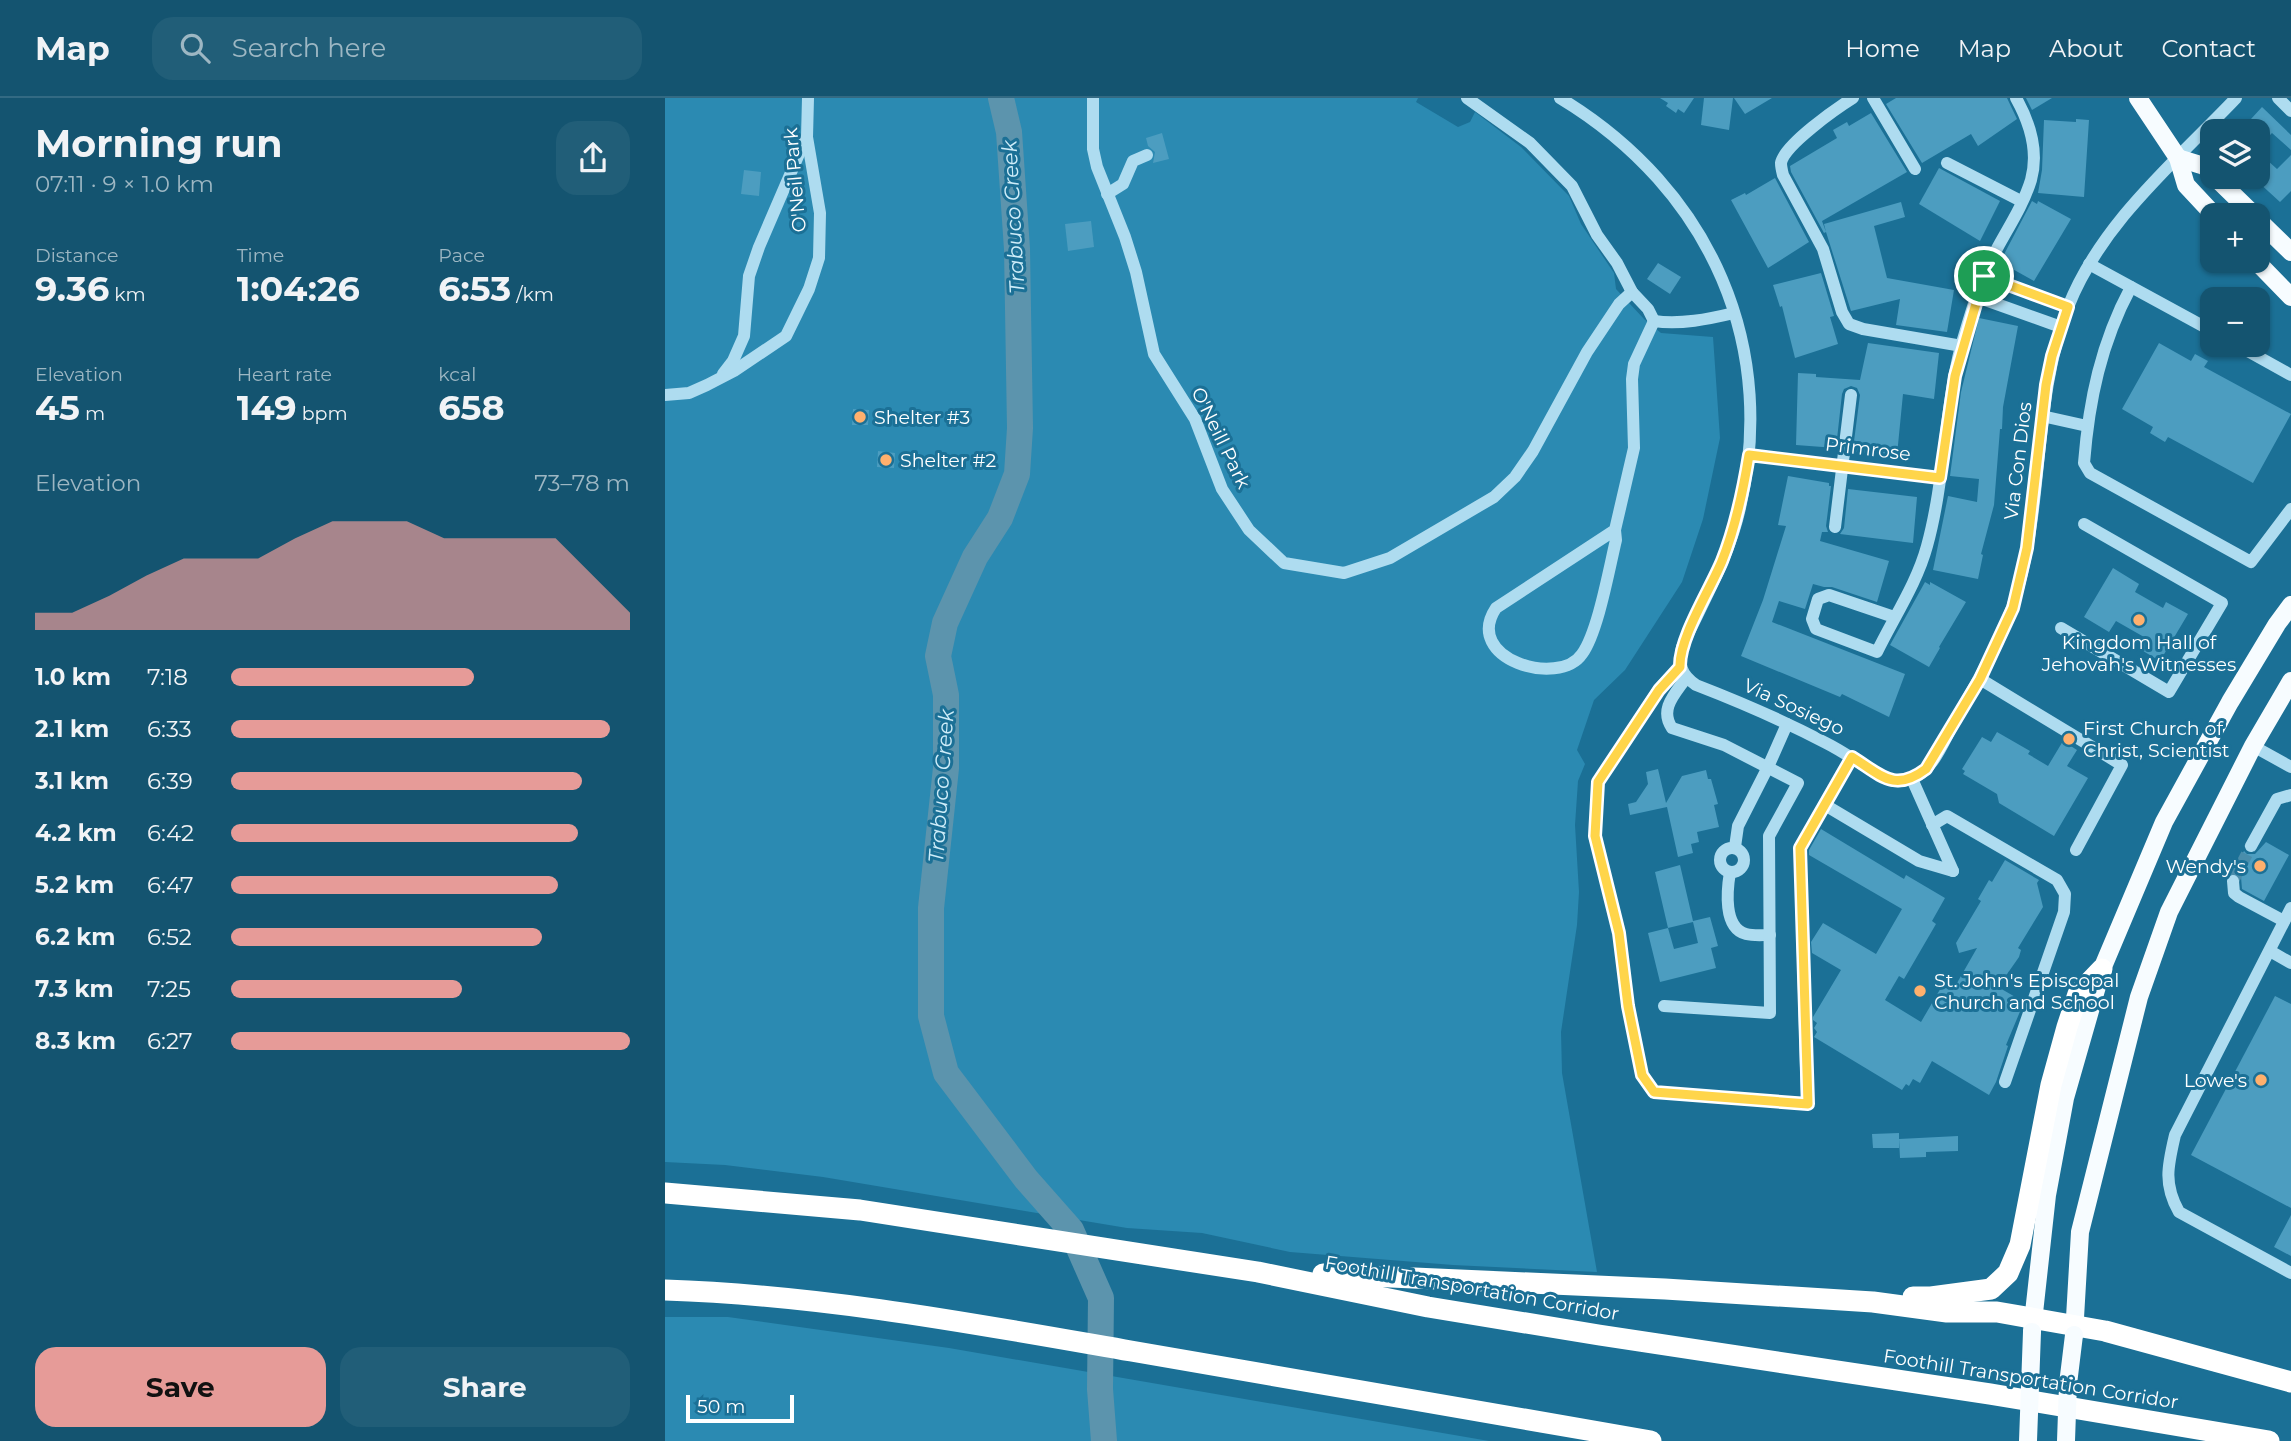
<!DOCTYPE html>
<meta charset="utf-8">
<style>
:root{--surface:#145470;--page:#215e78;--text:#f1f3f6;--muted:#9db7c3;--line:#336a83;--accent:#e69b98}
body{margin:0;font-family:Montserrat,sans-serif;background:var(--page);color:var(--text);height:100vh;display:flex;flex-direction:column;font-size:26px;white-space:nowrap}
*{box-sizing:border-box;margin:0}
p{font-size:23px;color:var(--muted)}
.icon{flex:none;width:38px;height:38px;fill:none;stroke:currentColor;stroke-width:2;stroke-linecap:round;stroke-linejoin:round}
.map{position:relative;flex:1;overflow:hidden}
.details{display:flex;flex-direction:column;background:var(--surface);width:665px}
.details>*{flex:none}
.fabs{position:absolute;left:1535px;top:21px;display:grid;gap:14px}
.fabs a{display:grid;place-items:center;width:70px;height:70px;border-radius:14px;background:var(--surface);box-shadow:0 2px 5px #0004;font-size:35px}
.scale{position:absolute;left:21px;bottom:18px;width:108px;box-sizing:border-box;padding-left:7px;border:4px solid #fff;border-top:0;font-size:19px;line-height:24px;white-space:nowrap;color:#fff;-webkit-text-stroke:5px #1b7096;paint-order:stroke}
.pin{position:absolute;display:grid;place-items:center;width:60px;height:60px;color:#fff;margin:-30px;border:4px solid #fff;border-radius:50%;box-shadow:0 2px 7px #0007}
.round{display:grid;place-items:center;flex:none;width:74px;height:74px;border-radius:21px;background:var(--page)}
.summary{display:flex;align-items:center;justify-content:space-between;height:119px;padding:0 35px}
h1{font-size:38px;font-weight:700;line-height:52px}
.figures{display:grid;grid-template-columns:repeat(3,1fr);gap:10px;height:119px;padding:7px 35px}
.figures div{display:grid;align-content:center}
.figures b{font-size:35px;font-weight:700}
.figures small{font-size:19px;font-weight:400}
.figures p{font-size:19px}
.chart{height:196px;padding:14px 35px}
.chart p{display:flex;justify-content:space-between}
.chart svg{width:100%;height:126px;margin-top:7px;fill:var(--accent);opacity:.7}
.cta{display:flex;gap:14px;margin-top:auto;padding:14px 35px}
.cta a{flex:1;height:80px;border-radius:21px;background:var(--accent);color:#111;font-size:28px;font-weight:700;line-height:80px;text-align:center}
.cta a+a{background:var(--page);color:var(--text)}
ul{padding:0 35px;list-style:none;font-size:23px}
li{display:grid;grid-template-columns:112px 84px 1fr;align-items:center;height:52px}
li i{height:18px;border-radius:9px;background:var(--accent)}
header{display:flex;align-items:center;gap:42px;box-sizing:border-box;height:98px;padding:0 35px;background:var(--surface);border-bottom:2px solid var(--line)}
header strong{font-size:33px}
nav{display:flex;gap:38px;margin-inline-start:auto;font-size:24px}
.search{width:490px;height:63px;background:var(--page);display:flex;align-items:center;gap:18px;box-sizing:border-box;padding:0 24px;border-radius:21px;color:var(--muted);font-size:26px}
main{display:flex;flex:1;min-height:0}
.map>svg:first-child{display:block}
</style>
<header>
<strong>Map</strong>
<div class="search"><svg class="icon" aria-label="search" viewBox="0 0 24 24"><circle cx="10" cy="10" r="6"/><path d="M15 15l6 6"/></svg>Search here</div>
<nav><a>Home</a><a>Map</a><a>About</a><a>Contact</a></nav>
</header>
<main>
<section class="details">
<div class="summary"><div><h1>Morning run</h1><p>07:11 · 9 × 1.0 km</p></div><a class="round"><svg class="icon" aria-label="share" viewBox="0 0 24 24"><path d="M12 15V3M7 8l5-5 5 5M5 13v7h14v-7"/></svg></a></div>
<div class="figures">
<div><p>Distance</p><b>9.36<small> km</small></b></div>
<div><p>Time</p><b>1:04:26</b></div>
<div><p>Pace</p><b>6:53<small> /km</small></b></div>
</div>
<div class="figures">
<div><p>Elevation</p><b>45<small> m</small></b></div>
<div><p>Heart rate</p><b>149<small> bpm</small></b></div>
<div><p>kcal</p><b>658</b></div>
</div>
<div class="chart"><p><span>Elevation</span>73–78 m</p>
<svg viewBox="0 0 160 44" preserveAspectRatio="none"><path d="M0 44V38L10 38L20 32L30 25L40 19L50 19L60 19L70 12L80 6L90 6L100 6L110 12L120 12L130 12L140 12L150 25L160 38V44z"/></svg>
</div>
<ul>
<li><b>1.0 km</b>7:18<i style="width:61%"></i></li>
<li><b>2.1 km</b>6:33<i style="width:95%"></i></li>
<li><b>3.1 km</b>6:39<i style="width:88%"></i></li>
<li><b>4.2 km</b>6:42<i style="width:87%"></i></li>
<li><b>5.2 km</b>6:47<i style="width:82%"></i></li>
<li><b>6.2 km</b>6:52<i style="width:78%"></i></li>
<li><b>7.3 km</b>7:25<i style="width:58%"></i></li>
<li><b>8.3 km</b>6:27<i style="width:100%"></i></li>
</ul>
<div class="cta"><a>Save</a><a>Share</a></div>
</section>
<div class="map">
<svg width="1626" height="1343" viewBox="0 0 1626 1343">
<rect width="100%" height="100%" fill="#1b7096"/>
<g fill="#2b8ab2">
<path d="M0,0h753l-2,4 42,25 12,-5 5,-10 46,35 48,49 12,28 33,49 2,16 28,30 17,14 52,4 7,101 -17,81 -21,63 -57,88 -31,30 -17,50 8,14 -7,17 -3,44 4,67 -2,33 -16,107 1,41 35,199 -144,-7 -163,-13 -88,-19 -75,-5 -304,-51 -98,-12 -60,-3z"/>
<path d="M0,1219h63l221,31 540,93h-824z"/>
</g>
<g fill="none" stroke-linecap="round" stroke-linejoin="round">
<path stroke="#5c94ad" stroke-width="26" d="M336,0l8,34 8,117 3,179 -3,46 -17,44 -25,39 -30,66 -7,33 8,39v73l-15,140v108l15,57 80,106 45,51 30,68 -1,91 4,52"/>
</g>
<g fill="#4c9dc0" fill-rule="evenodd">
<path d="M995,0h34l-10,15 -6,-4 -2,4 -10,-7 2,-3z"/>
<path d="M1039,0h29l-4,32 -28,-5z"/>
<path d="M1069,0h38l-27,16z"/>
<path d="M1231,0h111l10,21 -39,27 -7,-12 -49,29 -36,-59z"/>
<path d="M1361,0h26l-20,12z"/>
<path d="M1597,9l29,28v15l-19,-17 -15,15v-17h-17z"/>
<path d="M1206,15l36,59 -85,49 4,11 -2,-8 77,-22 4,15 -31,9 13,52 67,12 -7,42 -51,-7 4,-26 -49,12 -25,-79 -2,1 -33,-61 -1,-6 47,-28 -4,-8 14,-8 2,4z"/>
<path d="M1411,21l13,1 -5,77 -46,-4 4,-23 2,-50 32,2z"/>
<path d="M497,35l7,26 -16,4 2,-11 -7,-6 -2,-8z"/>
<path d="M1592,53l20,18 14,-14v36l-11,11 -23,-21z"/>
<path d="M1274,70l61,33 -20,40 -61,-37z"/>
<path d="M79,72l17,2 -2,24 -18,-2z"/>
<path d="M1110,80l34,64 -41,26 -37,-68 14,-7 1,2z"/>
<path d="M1367,103l5,3 1,-3 33,18 -37,62 -34,-19z"/>
<path d="M426,123l3,26 -26,4 -3,-27z"/>
<path d="M993,165l23,14 -11,17 -23,-15z"/>
<path d="M1156,175l13,43 -4,1 8,27 -43,14 -13,-52 -2,1 -7,-22z"/>
<path d="M1314,220l39,8 -15,81 -1,22h-2l-6,76 -13,49 2,1 -5,24 -45,-9 15,-74 29,6 2,-23 -29,-3 11,-84z"/>
<path d="M1203,245l71,10 -5,46 -31,-5 -6,61 -42,-3 -2,-3 7,-54 -3,-7 -6,-2 -7,3 -2,5 -6,54 -40,-3 2,-72 18,1v3l44,3z"/>
<path d="M1494,245l32,18 4,-7 13,7 -4,6 87,47 -38,69 -85,-46 -3,5 -15,-9 3,-6 -31,-18z"/>
<path d="M188,311l16,1 -1,15h-16z"/>
<path d="M213,353l17,2 -1,15 -17,-1z"/>
<path d="M1123,378l41,7v3h2l-5,40 2,6h-6l-2,9 69,20 -12,41 -45,-15h-8l-11,-3 -8,25 -26,-8 -7,21 133,52 -16,43 -47,-23 -2,3 -99,-41 22,-56 23,-74 -8,-1z"/>
<path d="M1183,391l69,8 -4,46 -73,-9 4,-6z"/>
<path d="M1448,470l26,16 -4,8 28,16 3,-6 22,12 -28,47 -22,-13 6,-11 -28,-16 -7,11 -25,-15z"/>
<path d="M1260,484l5,3v-3l36,20 -27,45 1,1 -11,19 -39,-22z"/>
<path d="M1332,634l33,19 -2,3 20,12 15,-25 14,9 -10,16 21,12 -34,58 -55,-33 -2,-9 -34,-20 2,-3 -3,-2 20,-32 9,5z"/>
<path d="M993,671l8,34 16,-27 24,-6 2,9h3l7,25 -4,1 5,22 -22,5 2,10 -8,2 2,9 -15,4 -11,-50 -37,8 -2,-11 8,-2 12,-18 -2,-12z"/>
<path d="M1156,731l83,50 2,-4 39,23 -13,23 4,3 -32,55 -5,-3 -14,24 36,22 21,-36 11,4 24,-42 -18,5 -3,-10 25,-42 -3,-2 11,-19 3,2 13,-22 34,20 -2,3 6,24 -25,41 3,2 -2,7 -21,30 26,15 -18,43 2,1 -12,36 -7,13 -57,-34 -12,22 -7,-4 -4,7 -3,-2 -4,6 -88,-53 3,-5 -3,-4 3,-5 -4,-3v-3l28,-47 -29,-17 -1,-11 12,-19 53,31 26,-45 -93,-54v-5z"/>
<path d="M1601,744l23,13 -25,46 -22,-12 -1,-12 -9,-5 12,-21 3,3h8z"/>
<path d="M1015,767l13,56 17,-4 8,29 -7,2 5,20 -56,14 -12,-49 20,-5 -13,-56zM1028,824l5,21 -24,6 -6,-21z"/>
<path d="M1610,898l16,8v204l-100,-53z"/>
<path d="M1234,1035v15h-26l-1,-14z"/>
<path d="M1293,1038v15l-32,1v5l-26,1 -1,-19z"/>
<path d="M1626,1117v41l-17,-9z"/>
</g>
<g fill="none" stroke-linecap="round" stroke-linejoin="round">
<path stroke="#498dab" stroke-width="12" stroke-dasharray="12 6" stroke-linecap="butt" d="M1568,783l18,-35"/>
<g stroke="#aedcf0" stroke-width="12">
<path d="M428,0v51l4,18 28,70 11,35 18,82 41,65 27,70 27,41 35,33 60,10 46,-15 104,-61 21,-20 18,-26 54,-99 32,-48 13,-12"/>
<path d="M802,0l63,45 42,43 25,49 20,28 15,29 16,17 6,12"/>
<path d="M895,0c151,91 222,251 177,422 -12,44 -36,86 -55,127 -3,18 -2,27 14,38 44,17 88,36 130,58 22,11 42,27 64,37 6,2 15,1 21,-1 22,-7 33,-39 44,-58 27,-48 55,-93 67,-148 21,-89 13,-179 46,-266 33,-84 107,-145 168,-209"/>
<path d="M1188,0c-16,10 -69,47 -72,65 0,4 1,8 2,12l40,74 19,63 7,12 14,5 99,17"/>
<path d="M1208,0l42,71"/>
<path d="M1613,0l13,13"/>
<path d="M1282,65l74,38"/>
<path d="M442,96l16,-10 10,-23 14,-6"/>
<path d="M1424,166l123,67"/>
<path d="M1319,178l84,31"/>
<path d="M1466,189c-30,56 -42,113 -47,176l6,10 161,89 40,-53"/>
<path d="M1312,199l84,30"/>
<path d="M989,223c26,4 55,-2 80,-8"/>
<path d="M1572,247l54,30"/>
<path d="M58,276l10,-13 11,-25 5,-60 10,-29 46,-107"/>
<path d="M0,297l24,-2 18,-8 27,-14 52,-35 23,-47 10,-31 1,-45 -13,-76 1,-39"/>
<path d="M1377,318l45,10"/>
<path d="M1084,357l191,23"/>
<path d="M1170,429l16,-132"/>
<path d="M950,432l-119,78c-34,51 63,80 86,46 16,-22 27,-85 34,-114l-1,-10 19,-82 -2,-69 2,-15 20,-43"/>
<path d="M1229,519l-65,-22 -11,4 -6,20 4,10 61,23c17,-35 40,-69 50,-106 18,-65 17,-134 34,-200 7,-23 14,-48 23,-71 13,-32 37,-62 47,-95 8,-29 -1,-57 -15,-82"/>
<path d="M1396,530l108,64 53,-89 -138,-79"/>
<path d="M1015,569l-21,22 -61,93 -3,54 24,97 9,73 14,69 12,17 153,12 -7,-256 52,-91"/>
<path d="M1315,581l142,86 -46,85"/>
<path d="M1588,648l38,21"/>
<path d="M1247,681l41,92"/>
<path d="M1160,707l94,56 34,10"/>
<path d="M1267,727l15,-9 110,64 8,14 -1,18 -59,170"/>
<path d="M1586,748l26,-47 14,-4"/>
<path d="M1070,749l3,-21 30,-59 19,-43"/>
<circle cx="1067" cy="762" r="12"/>
<path d="M1065,774c-3,18 -7,56 16,62 8,2 16,1 24,1"/>
<path d="M1568,783l1,12 5,4 45,24"/>
<path d="M1626,810l-116,227c-7,30 -12,49 4,77l112,61"/>
<path d="M1605,853l21,12"/>
<path d="M999,908l106,7 -1,-177 29,-53 -74,-38 -52,-17c-13,-19 3,-34 14,-50"/>
</g>
<g stroke="#f7fcff" stroke-width="18">
<path d="M1473,0l40,60 8,27 28,30"/>
<path d="M1513,60l26,8 8,7"/>
<path d="M1550,79l39,38"/>
<path d="M1592,121l34,33"/>
<path d="M1591,163l35,36"/>
<path d="M1367,1233l15,-136 18,-97 37,-129 62,-147 66,-120 47,-78 14,-19"/>
<path d="M1409,1237l6,-103 59,-235 30,-85 84,-166 38,-65"/>
</g>
<g stroke="#fff" stroke-width="21">
<path d="M0,1095l195,17 398,62 170,35 171,28 391,59 279,47"/>
<path d="M658,1176l342,15 208,13 74,10h50l108,19 186,51"/>
<path d="M0,1192c157,5 311,34 466,61 173,30 347,60 520,90"/>
<path d="M1248,1199h18l60,-8 17,-16 12,-28 31,-160 16,-58 11,-33 24,-25"/>
</g>
<g stroke="#f7fcff" stroke-width="18">
<path d="M1363,1343l4,-109"/>
<path d="M1401,1343l2,-57 6,-49"/>
</g>
</g>
<g fill="none" stroke-linecap="round" stroke-linejoin="round">
<g stroke="#fff" stroke-width="14">
<path id="route" d="M1319,178l84,31 -16,49 -6,29 -19,163 -14,60 -33,71 -54,90c-32,24 -45,6 -74,-12l-52,91 8,256 -154,-12 -12,-17 -14,-69 -9,-73 -24,-97 3,-54 61,-92 21,-23c-1,-29 30,-77 42,-106 14,-35 21,-69 27,-106l191,23 15,-102z"/>
</g>
<use href="#route" stroke="#ffd54a" stroke-width="9"/>
</g>
<g fill="#ffb06d" stroke="#1b7096" stroke-width="2.5">
<circle cx="195" cy="319" r="7"/>
<circle cx="221" cy="362" r="7"/>
<circle cx="1474" cy="522" r="7"/>
<circle cx="1404" cy="641" r="7"/>
<circle cx="1595" cy="768" r="7"/>
<circle cx="1255" cy="893" r="7"/>
<circle cx="1596" cy="982" r="7"/>
</g>
<g text-anchor="middle" dominant-baseline="central" stroke-width="6" stroke-linejoin="round" paint-order="stroke">
<g font-size="19" fill="#fff" stroke="#1b7096">
<text transform="translate(130 82) rotate(-95)">O'Neil Park</text>
<text transform="translate(556 340) rotate(64)">O'Neill Park</text>
<text transform="translate(1203 351) rotate(7)">Primrose</text>
<text transform="translate(1353 363) rotate(-83)">Via Con Dios</text>
<text transform="translate(1129 609) rotate(25)">Via Sosiego</text>
<text transform="translate(807 1190) rotate(10)">Foothill Transportation Corridor</text>
<text transform="translate(1366 1281) rotate(9)">Foothill Transportation Corridor</text>
</g>
<g font-size="19" fill="#fff" stroke="#1b7096" text-anchor="start">
<text x="209" y="319">Shelter #3</text>
<text x="235" y="362">Shelter #2</text>
<text x="1474" y="544" text-anchor="middle">Kingdom Hall of<tspan x="1474" dy="22">Jehovah's Witnesses</tspan></text>
<text x="1418" y="630">First Church of<tspan x="1418" dy="22">Christ, Scientist</tspan></text>
<text x="1581" y="768" text-anchor="end">Wendy's</text>
<text x="1269" y="882">St. John's Episcopal<tspan x="1269" dy="22">Church and School</tspan></text>
<text x="1582" y="982" text-anchor="end">Lowe's</text>
</g>
<g font-size="21" font-style="italic" fill="#cfedf9" stroke="#1b7096">
<text transform="translate(348 119) rotate(-93)">Trabuco Creek</text>
<text transform="translate(276 688) rotate(-86)">Trabuco Creek</text>
</g>
</g>
</svg>
<div class="fabs">
<a><svg class="icon" aria-label="layers" viewBox="0 0 24 24"><path d="M12 4l9 5-9 5-9-5zM3 14l9 5 9-5"/></svg></a>
<a>+</a>
<a>−</a>
</div>
<div class="scale">50 m</div>
<div class="pin" style="left:1319px;top:178px;background:#1e9e55"><svg class="icon" aria-label="arrive" viewBox="0 0 24 24"><path d="M6 21V4h12l-3 4 3 4H6"/></svg></div>
</div>
</main>
